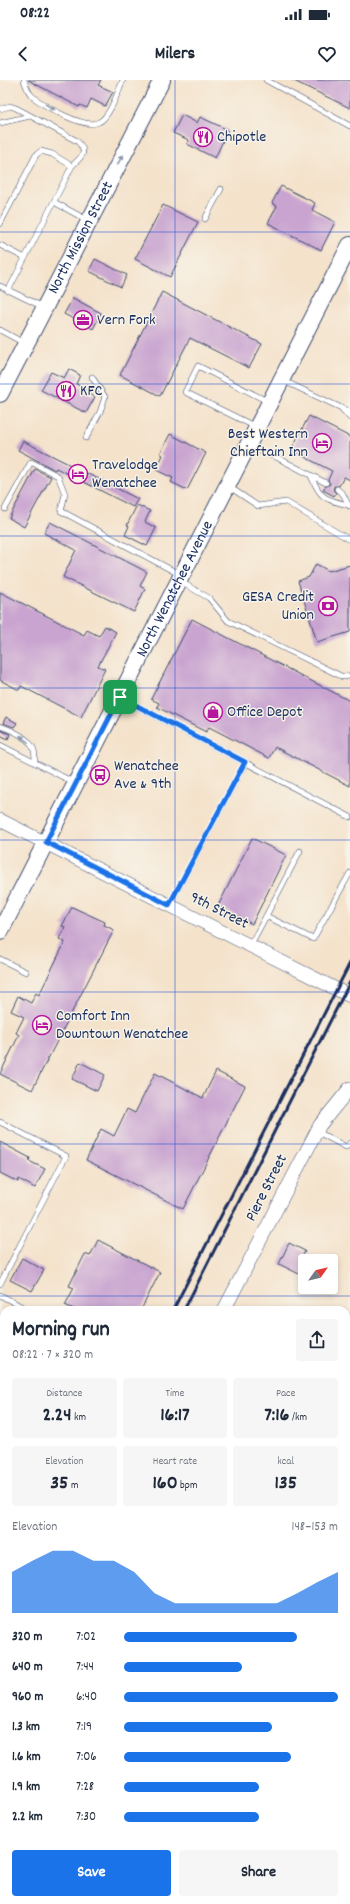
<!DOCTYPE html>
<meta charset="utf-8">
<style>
:root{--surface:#fff;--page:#f6f6f7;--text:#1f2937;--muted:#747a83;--accent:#1a73e8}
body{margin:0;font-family:Dekko,sans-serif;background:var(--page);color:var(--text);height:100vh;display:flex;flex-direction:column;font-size:15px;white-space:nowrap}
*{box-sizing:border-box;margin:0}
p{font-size:13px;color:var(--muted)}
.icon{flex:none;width:22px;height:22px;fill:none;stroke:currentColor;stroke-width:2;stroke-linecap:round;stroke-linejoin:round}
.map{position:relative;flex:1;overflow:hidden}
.details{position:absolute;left:0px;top:1226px;width:350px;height:598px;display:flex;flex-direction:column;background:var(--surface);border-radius:12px 12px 0 0;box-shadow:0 2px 6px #0003}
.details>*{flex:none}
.needle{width:26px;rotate:56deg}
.buttons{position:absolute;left:298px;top:1174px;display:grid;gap:8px}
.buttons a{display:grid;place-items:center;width:40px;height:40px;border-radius:4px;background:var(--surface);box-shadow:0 2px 6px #0003;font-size:20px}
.pin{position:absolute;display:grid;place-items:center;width:34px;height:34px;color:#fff;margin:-17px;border-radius:8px;box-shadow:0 2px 6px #0006}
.round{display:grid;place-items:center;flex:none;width:42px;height:42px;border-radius:4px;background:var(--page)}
.head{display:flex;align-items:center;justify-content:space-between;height:68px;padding:0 12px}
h1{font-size:22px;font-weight:800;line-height:30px}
.figures{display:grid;grid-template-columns:repeat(3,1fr);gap:6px;height:68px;padding:4px 12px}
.figures div{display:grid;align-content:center;border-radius:4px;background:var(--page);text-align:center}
.figures b{font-size:20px;font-weight:800}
.figures small{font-size:11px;font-weight:400}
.figures p{font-size:11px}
.chart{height:112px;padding:8px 12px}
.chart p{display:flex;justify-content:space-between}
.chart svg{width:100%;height:72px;margin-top:4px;fill:var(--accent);opacity:.7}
.action{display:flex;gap:8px;margin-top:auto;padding:8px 12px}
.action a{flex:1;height:46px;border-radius:4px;background:var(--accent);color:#fff;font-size:16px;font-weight:800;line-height:46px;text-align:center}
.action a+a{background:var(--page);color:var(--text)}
ul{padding:0 12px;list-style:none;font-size:13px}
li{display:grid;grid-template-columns:64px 48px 1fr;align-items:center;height:30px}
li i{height:10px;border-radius:5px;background:var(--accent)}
.status{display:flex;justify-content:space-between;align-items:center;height:28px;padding:0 20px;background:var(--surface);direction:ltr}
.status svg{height:11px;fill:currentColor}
header{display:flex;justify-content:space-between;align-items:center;height:52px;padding:0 12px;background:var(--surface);font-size:18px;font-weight:800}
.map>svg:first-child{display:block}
</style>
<div class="status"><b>08:22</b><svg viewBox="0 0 49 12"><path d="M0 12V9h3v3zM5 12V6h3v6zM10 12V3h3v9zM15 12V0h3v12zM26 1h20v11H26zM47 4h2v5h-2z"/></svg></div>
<header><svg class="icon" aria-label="back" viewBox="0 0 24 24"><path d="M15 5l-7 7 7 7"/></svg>Milers<svg class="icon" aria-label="heart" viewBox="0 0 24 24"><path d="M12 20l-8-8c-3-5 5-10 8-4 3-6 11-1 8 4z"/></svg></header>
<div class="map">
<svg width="350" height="1824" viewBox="0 0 350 1824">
<rect width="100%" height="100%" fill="#f7f3e8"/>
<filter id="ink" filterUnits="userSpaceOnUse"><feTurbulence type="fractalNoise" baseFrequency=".025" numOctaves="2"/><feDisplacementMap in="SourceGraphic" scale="8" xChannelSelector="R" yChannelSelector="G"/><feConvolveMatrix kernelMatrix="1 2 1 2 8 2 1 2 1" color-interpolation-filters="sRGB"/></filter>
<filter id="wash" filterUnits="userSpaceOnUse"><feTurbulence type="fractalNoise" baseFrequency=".012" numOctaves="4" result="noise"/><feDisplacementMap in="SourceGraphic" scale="16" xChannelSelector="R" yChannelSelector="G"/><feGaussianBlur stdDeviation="0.9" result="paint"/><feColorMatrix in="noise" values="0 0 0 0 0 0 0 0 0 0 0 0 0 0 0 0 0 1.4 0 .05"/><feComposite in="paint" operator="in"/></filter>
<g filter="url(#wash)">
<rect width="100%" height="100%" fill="#f4e2cb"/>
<g fill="#8ad28e" stroke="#528076">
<path d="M350,1579v228l-4,3v-224z"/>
<path d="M194,1820h140l-3,4h-139z"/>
</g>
<path fill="#71a5dd" stroke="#466a9e" d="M350,1807v17h-19l3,-4h12v-10z"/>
<g id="blocks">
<g fill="#c9a4d0">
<path d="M28,0h73l-3,5 15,7 -8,14 -14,-7 -4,9 -7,-3 -1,2z"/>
<path d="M292,0h58v28z"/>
<path d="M182,35l15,8 3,-6 28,13 -13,28 -28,-14 2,-4 -16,-7z"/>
<path d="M281,106l34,17 -3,7 23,12 -14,28 -53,-27 9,-17 -5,-3z"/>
<path d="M163,125l35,17 -28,55 -35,-18z"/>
<path d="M95,179l32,16 -6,12 -32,-16z"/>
<path d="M162,212l100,52 -13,24 -59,-30 -30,58 -40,-21z"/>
<path d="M73,218l28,15 -8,16 -29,-15z"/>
<path d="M69,289l11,6 -4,9 14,7 -1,3 6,3 -9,16 -45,-23 10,-18 13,6z"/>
<path d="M309,336l41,21v43l-6,-3 -5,9h-5l-1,4 3,3 -2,3 -11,-6 2,-3 5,-3 -2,-4 4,-9 -41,-21z"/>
<path d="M170,354l36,19 -19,37 -16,-8 2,-4 -17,-8 7,-15 -3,-1z"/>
<path d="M23,361l115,58 -5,8 -77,-39 -1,2 -37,-20z"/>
<path d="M35,389l16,8 -27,50 -15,-9z"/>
<path d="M137,425l13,6 -5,11 11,6 -9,18 -22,-11 4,-9 -2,-1z"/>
<path d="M50,442l97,50 -7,14 5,3 -11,23 -71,-35 13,-27 -32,-17z"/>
<path d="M316,484l13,7 21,-6v67l-33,10 -19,-61 11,-4z"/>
<path d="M0,512l84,43 3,-5 12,6 6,-10 11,6 -18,34 7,3 -24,48 -60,-31 -2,4 -19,-10z"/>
<path d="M192,539l158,82v85l-75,-39 -6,11 -60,-31 -3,5 -49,-25 2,-4 -8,-4z"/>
<path d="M6,637l11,6 -3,4 -11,-4z"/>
<path d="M0,650l10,4 -2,5 -8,-4z"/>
<path d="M252,758l34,17 -34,69 -34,-18z"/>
<path d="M72,827l33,15 -1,3 10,5 -82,160 -32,-16 19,-39 -3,-2 8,-16 -13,-6 7,-15 13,7 5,-10 3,2 26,-53 -6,-3 6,-12 -3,-1z"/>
<path d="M80,982l25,13 -8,16 -25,-12z"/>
<path d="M216,991l29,15 -62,123 -97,-49 15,-31 13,7 13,-27 8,4 20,-40 48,25z"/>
<path d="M0,1062l30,16 -1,3 16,8 -10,19 -16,-9 -1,3 -18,-9z"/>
<path d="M98,1160l62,32 -19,38h-65l-11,-5 9,-17 -5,-2 16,-32 5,2z"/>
<path d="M289,1163l16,8 -3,6 3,1v19l-26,-13z"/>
<path d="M22,1178l22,12 -12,21 -22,-11z"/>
</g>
</g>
</g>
<g filter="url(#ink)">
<use href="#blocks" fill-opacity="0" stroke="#3c4a6e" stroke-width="1"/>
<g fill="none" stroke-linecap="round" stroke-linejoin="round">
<g stroke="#3c4a6e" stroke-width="6">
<g id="service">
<path d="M24,0c2,6 4,12 8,16 12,10 53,34 67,26 11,-5 19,-31 24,-42"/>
<path d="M266,0l84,46"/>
<path d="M0,29l10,-3 6,2 61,33c12,12 4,16 -5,25"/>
<path d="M0,43l30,-7"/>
<path d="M54,122l33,18"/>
<path d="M205,139l16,-30"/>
<path d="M0,144l36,-69 5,-4 11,3 20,12 -47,92"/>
<path d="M0,165l25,13 -17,33"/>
<path d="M0,206l43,21"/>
<path d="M0,250l24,13"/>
<path d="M284,301l66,31"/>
<path d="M342,329l8,9"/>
<path d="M256,347l-71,-35 13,-26 69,35"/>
<path d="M86,358l14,-26 5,-15 -13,-20"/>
<path d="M249,367l29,11 48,25"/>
<path d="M311,396c10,23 13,23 37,29"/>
<path d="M228,406l30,20 28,-4 64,38"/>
<path d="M337,409l6,5 6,12"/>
<path d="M5,429l26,-47 27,14 7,18 -4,17 118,63"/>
<path d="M181,502l28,16 19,23 115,56 7,-1"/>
<path d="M121,618l229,119"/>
<path d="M0,646c12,4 29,11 34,24 1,4 1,9 1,13"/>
<path d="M0,665l73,37"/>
<path d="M170,824l75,-141"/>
<path d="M266,836l34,-65"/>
<path d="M250,866l16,-30 47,23 37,-66"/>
<path d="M0,879l26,13"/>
<path d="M0,1042l66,34 -66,128"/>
<path d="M318,1052l28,15 4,-4"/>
<path d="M0,1215l28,15"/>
<path d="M0,1285l4,2"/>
<path d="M0,1736l4,3"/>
<path d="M164,1820l7,4"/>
</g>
</g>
<g stroke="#3c4a6e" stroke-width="12">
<path id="minor" d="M346,1450l4,1"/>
</g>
<g stroke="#3c4a6e" stroke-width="14">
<g id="tertiary">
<path d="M0,740l350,176"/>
<path d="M224,1230l96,-185 30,-37"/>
<path d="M350,1458v8"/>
<path d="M346,1504l4,-8"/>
<path d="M0,1672l4,-8"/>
<path d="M178,1824l2,-4"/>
</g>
</g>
<g stroke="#3c4a6e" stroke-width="18">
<g id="primary">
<path id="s1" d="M0,314l162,-314"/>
<path id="s2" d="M0,852l350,-687"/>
</g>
</g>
<g stroke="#3c4a6e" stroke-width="2.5" stroke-dasharray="3 3" stroke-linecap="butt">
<path d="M346,1674l4,2"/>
<path d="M346,1758l4,-3"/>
<path d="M280,1824l3,-4"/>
<path d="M297,1824l1,-4"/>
</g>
<use href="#service" stroke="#fff" stroke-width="5"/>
<use href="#minor" stroke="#fff" stroke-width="10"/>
<use href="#tertiary" stroke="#fff" stroke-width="13"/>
<use href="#primary" stroke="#fff" stroke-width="16"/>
<g stroke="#1b2f5e" stroke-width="3">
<path d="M173,1230l177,-347"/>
<path d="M184,1230l166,-328"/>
<path d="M0,1569l4,-8"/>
<path d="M0,1592l4,-8"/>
</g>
</g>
<defs><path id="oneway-solid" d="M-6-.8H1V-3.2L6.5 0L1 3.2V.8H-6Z"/></defs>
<g fill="#8d97ae">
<use href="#oneway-solid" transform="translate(50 27) rotate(31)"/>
<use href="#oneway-solid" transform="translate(120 80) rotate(-63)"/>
<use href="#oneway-solid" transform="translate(24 659) rotate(-140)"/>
</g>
</g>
<g fill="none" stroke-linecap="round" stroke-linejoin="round" filter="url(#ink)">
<g stroke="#fff" stroke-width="8">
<path id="route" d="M120,617l125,65 -76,143 -123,-63z"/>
</g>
<use href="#route" stroke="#1a73e8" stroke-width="5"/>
</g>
<path fill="none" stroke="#1d4ed8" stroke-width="1" stroke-opacity="0.55" d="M175,0v1230M0,152h350M0,304h350M0,456h350M0,608h350M0,760h350M0,912h350M0,1064h350M0,1216h350M0,1368h4M346,1368h4M0,1520h4M346,1520h4M0,1672h4M346,1672h4M175,1820v4"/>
<defs>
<g id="restaurant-ring" transform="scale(1)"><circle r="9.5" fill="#f7f3e8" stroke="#b5179e" stroke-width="1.5"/><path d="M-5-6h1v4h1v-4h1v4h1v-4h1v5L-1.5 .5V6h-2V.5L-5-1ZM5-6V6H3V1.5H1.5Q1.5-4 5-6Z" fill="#b5179e"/></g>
<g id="office-ring" transform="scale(1)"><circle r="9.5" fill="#f7f3e8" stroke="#b5179e" stroke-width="1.5"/><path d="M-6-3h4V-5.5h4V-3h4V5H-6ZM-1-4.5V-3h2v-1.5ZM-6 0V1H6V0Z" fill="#b5179e"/></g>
<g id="hotel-ring" transform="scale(1)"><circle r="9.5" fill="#f7f3e8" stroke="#b5179e" stroke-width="1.5"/><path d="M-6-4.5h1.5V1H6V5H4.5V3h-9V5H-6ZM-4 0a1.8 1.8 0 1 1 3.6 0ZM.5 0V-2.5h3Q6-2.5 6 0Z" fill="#b5179e"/></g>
<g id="bank-ring" transform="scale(1)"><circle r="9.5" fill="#f7f3e8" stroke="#b5179e" stroke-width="1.5"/><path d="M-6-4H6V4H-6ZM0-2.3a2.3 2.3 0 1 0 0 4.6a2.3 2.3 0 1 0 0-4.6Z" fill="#b5179e"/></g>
<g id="shop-ring" transform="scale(1)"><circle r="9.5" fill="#f7f3e8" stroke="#b5179e" stroke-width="1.5"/><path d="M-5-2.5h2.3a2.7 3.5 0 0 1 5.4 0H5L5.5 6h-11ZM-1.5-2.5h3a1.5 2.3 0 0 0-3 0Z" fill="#b5179e"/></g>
<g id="bus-ring" transform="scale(1)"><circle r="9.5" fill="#f7f3e8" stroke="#b5179e" stroke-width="1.5"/><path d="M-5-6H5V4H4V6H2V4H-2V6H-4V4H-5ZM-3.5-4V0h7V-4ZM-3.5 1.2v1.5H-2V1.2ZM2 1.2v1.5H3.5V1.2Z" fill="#b5179e"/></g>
</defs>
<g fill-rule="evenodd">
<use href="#restaurant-ring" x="203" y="57"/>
<use href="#office-ring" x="83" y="240"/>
<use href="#restaurant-ring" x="66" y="311"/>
<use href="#hotel-ring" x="322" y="363"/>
<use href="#hotel-ring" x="78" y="394"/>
<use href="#bank-ring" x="328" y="526"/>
<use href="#shop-ring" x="213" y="632"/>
<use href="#bus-ring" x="100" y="695"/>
<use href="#hotel-ring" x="42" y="945"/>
</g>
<g text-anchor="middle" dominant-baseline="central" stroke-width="3" stroke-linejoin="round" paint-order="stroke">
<g font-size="16" fill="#1b2f5e" stroke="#f7f3e8" text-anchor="start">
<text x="217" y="57">Chipotle</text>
<text x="97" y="240">Vern Fork</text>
<text x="80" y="311">KFC</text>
<text x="308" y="354" text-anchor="end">Best Western<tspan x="308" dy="18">Chieftain Inn</tspan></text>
<text x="92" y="385">Travelodge<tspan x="92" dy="18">Wenatchee</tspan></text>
<text x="314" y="517" text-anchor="end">GESA Credit<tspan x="314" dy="18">Union</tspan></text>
<text x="227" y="632">Office Depot</text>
<text x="114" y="686">Wenatchee<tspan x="114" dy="18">Ave &amp; 9th</tspan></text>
<text x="56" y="936">Comfort Inn<tspan x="56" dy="18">Downtown Wenatchee</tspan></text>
</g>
<g font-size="16" fill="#1b2f5e" stroke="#f7f3e8">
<text stroke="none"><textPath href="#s1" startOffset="176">North Mission Street</textPath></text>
<text stroke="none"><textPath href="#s2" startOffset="385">North Wenatchee Avenue</textPath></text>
<text transform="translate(219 831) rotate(27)">9th Street</text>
<text transform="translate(267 1108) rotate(-63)">Piere Street</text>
</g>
</g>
</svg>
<div class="buttons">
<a><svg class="needle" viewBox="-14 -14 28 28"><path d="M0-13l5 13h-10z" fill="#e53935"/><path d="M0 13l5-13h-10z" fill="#747a83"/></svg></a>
</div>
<div class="pin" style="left:120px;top:617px;background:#1e9e55"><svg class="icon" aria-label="arrive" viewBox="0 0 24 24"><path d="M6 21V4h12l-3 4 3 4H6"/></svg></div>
<section class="details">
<div class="head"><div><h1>Morning run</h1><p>08:22 · 7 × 320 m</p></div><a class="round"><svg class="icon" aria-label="share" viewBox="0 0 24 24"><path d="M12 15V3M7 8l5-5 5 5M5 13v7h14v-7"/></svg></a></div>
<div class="figures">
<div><p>Distance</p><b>2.24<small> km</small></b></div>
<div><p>Time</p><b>16:17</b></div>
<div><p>Pace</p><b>7:16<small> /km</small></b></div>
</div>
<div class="figures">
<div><p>Elevation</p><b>35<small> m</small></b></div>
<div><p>Heart rate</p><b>160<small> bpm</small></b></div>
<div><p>kcal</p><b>135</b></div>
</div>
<div class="chart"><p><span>Elevation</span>148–153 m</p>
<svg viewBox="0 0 160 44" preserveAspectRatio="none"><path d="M0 44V19L10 12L20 6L30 6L40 12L50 12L60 19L70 32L80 38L90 38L100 38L110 38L120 38L130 38L140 32L150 25L160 19V44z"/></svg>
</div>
<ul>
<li><b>320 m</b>7:02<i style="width:81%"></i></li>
<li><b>640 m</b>7:44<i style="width:55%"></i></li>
<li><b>960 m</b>6:40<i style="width:100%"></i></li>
<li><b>1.3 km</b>7:19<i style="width:69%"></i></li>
<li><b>1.6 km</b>7:06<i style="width:78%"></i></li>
<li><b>1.9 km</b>7:28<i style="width:63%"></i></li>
<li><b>2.2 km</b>7:30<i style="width:63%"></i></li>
</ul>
<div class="action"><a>Save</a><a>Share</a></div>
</section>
</div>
